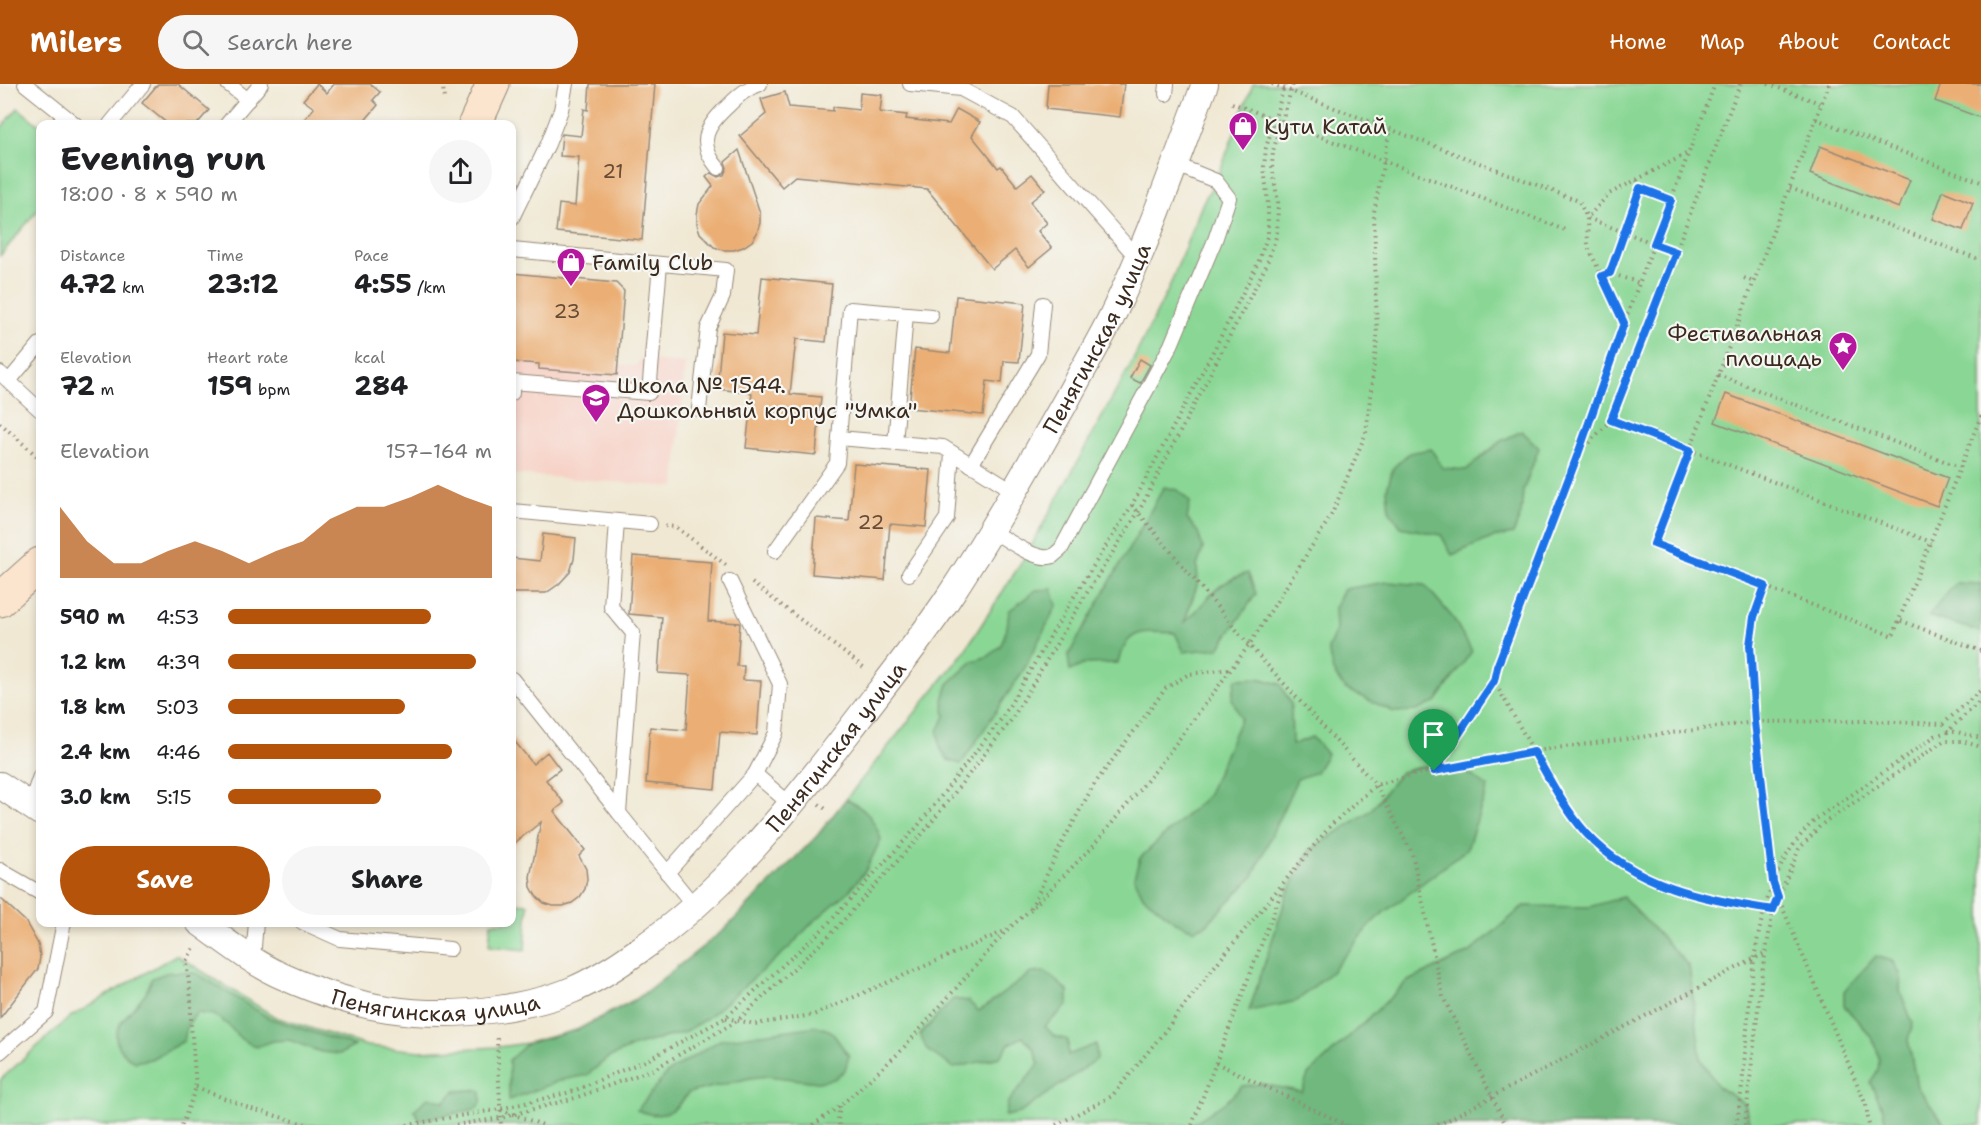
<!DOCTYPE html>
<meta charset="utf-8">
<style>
:root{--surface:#fff;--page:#f6f6f6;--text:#202124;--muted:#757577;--accent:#b45309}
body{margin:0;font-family:"Shantell Sans",sans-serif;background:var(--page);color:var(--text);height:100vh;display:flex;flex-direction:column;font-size:22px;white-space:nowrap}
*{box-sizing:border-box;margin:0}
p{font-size:20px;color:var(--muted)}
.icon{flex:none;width:33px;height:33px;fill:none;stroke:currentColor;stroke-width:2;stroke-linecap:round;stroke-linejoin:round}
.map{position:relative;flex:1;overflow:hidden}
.side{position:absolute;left:36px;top:36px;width:480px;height:807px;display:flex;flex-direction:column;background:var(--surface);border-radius:12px;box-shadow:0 3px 9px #0003}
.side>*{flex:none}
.pin{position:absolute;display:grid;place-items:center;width:51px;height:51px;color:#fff;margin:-62px -26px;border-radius:50% 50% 50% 0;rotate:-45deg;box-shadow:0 0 6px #0007}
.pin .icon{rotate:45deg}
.round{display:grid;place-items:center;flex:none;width:63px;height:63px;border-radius:32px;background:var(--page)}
.overview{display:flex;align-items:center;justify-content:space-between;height:102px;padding:0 24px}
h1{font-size:33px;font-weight:700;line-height:45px}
.figures{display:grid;grid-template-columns:repeat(3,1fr);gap:9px;height:102px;padding:6px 24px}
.figures div{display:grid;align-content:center}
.figures b{font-size:26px;font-weight:700}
.figures small{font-size:16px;font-weight:400}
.figures p{font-size:16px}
.chart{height:168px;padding:12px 24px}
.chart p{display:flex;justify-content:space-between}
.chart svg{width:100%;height:108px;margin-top:6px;fill:var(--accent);opacity:.7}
.cta{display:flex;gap:12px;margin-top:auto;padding:12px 24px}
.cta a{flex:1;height:69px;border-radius:36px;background:var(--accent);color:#fff;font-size:24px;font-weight:700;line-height:69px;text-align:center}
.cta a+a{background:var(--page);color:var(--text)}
ul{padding:0 24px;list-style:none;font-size:20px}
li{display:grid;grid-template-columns:96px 72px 1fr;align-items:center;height:45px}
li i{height:15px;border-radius:8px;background:var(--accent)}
header{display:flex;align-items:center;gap:36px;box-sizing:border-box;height:84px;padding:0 30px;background:var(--accent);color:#fff}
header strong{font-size:28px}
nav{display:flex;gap:33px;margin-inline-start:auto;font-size:21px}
.search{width:420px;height:54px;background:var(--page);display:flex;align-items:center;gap:15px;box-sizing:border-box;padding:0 21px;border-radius:33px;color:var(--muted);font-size:22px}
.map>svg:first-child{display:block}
</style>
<header>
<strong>Milers</strong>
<div class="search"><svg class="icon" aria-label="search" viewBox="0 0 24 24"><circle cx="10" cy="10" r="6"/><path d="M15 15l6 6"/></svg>Search here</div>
<nav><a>Home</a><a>Map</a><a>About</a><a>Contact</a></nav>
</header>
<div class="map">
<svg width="1981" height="1041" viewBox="0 0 1981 1041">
<rect width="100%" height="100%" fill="#f6f6f2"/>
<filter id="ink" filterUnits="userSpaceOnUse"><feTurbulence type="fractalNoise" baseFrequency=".0167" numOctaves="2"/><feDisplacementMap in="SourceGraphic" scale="12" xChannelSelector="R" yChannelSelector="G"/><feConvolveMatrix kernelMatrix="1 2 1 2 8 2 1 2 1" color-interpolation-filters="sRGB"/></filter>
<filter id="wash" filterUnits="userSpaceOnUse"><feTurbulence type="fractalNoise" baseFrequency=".008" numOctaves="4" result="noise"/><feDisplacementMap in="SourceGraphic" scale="24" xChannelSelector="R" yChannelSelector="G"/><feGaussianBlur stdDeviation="1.35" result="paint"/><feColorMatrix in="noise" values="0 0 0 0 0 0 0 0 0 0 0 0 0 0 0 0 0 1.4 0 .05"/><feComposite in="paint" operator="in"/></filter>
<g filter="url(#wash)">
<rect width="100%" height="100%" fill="#f0e8d3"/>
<path fill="#f7d1c6" d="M641,275l44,4 -10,124 -163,-13v-112l27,2v5l78,5 1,-9 18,1z"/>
<g fill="#8ad795" stroke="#62805a" stroke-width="1.5">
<path d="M1253,0h728v1041h-1981v-45l70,-63 106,-62 99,62 92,29 54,5 77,-4 30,-4 49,-13 61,-32 86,-68 93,-94 29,-37 118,-147 64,-100 103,-188 37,-74 35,-88 13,-21z"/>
<path d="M18,24l22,18v81l-40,49v-127z"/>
<path d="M512,819l16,1 -3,46 -36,-4 2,-23 21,-1z"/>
</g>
<g fill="#6fb87e" stroke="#55714e" stroke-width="1.5">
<path d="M1522,347l17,17 -16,43 -2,23 -8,20 -21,4 -40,17 -11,-20 -40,-8 -12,-17 -2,-21 6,-21 16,-15 22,-4 12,19 23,2 35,-29z"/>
<path d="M1164,403l14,3 12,12 -3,17 11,13 5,17 -6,17 1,17 -14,40c25,-23 29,-40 64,-50l8,21 -37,54 -35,4 -9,-19c-32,-1 -48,-6 -57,30l-33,1 -15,7 -2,-15z"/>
<path d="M1387,498l38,3 28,33 19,33 -36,51 -20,9 -22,1 -49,-23 -12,-17 -5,-23 8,-19 -1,-22 9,-19z"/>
<path d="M1956,499l25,1v48l-53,-16z"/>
<path d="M1052,505l5,16 -34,66 -62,93 -13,-4 -8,-12 -2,-17 7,-15 -2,-16 5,-16 25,-23 16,-5 12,-11 6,-17 2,-17 27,-21z"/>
<path d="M1258,594l22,6 11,20 1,41 20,-8 15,17 -11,18 -19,7 -45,99 -46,47 -13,5 -19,-9 -31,-25 -9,-19 6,-19 67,-62 34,-78 -9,-19 4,-20z"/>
<path d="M1424,682l45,8 19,13 -21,62 -91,70 -44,52 -35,30 -48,10 38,-116 22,-44 61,-40 31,-39z"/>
<path d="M846,715c21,11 27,18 35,40l-15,31 -16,20 -40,35 -19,21 -84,72 -22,14 -51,14 -26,12 -21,17 -25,5 -53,20v-40l19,-17 49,-13 61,-32 86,-68 93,-94z"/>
<path d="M1623,813l66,69 12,93 17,28 27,17 5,21h-559l36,-24 15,-15 20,-2 40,8 6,-17 100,-94 62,-29 54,-46 65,1z"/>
<path d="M1876,872l16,5 9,14 -1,16 13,33 -5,15 9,48 28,38h-59l-3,-15 -13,-28c3,-4 7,-9 8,-13 6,-25 -19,-46 -34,-63v-15z"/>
<path d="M169,888h16l13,2 71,44 86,28 -15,8 -19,-2 -32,-12 -16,1 -17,6 -15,-8 -13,-14 -14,-10 -17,-2 -10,12 -3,16 -33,18 -17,3c-37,-27 -8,-43 10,-67 4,-5 6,-12 8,-17z"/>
<path d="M1046,888l22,19v14l-23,21 9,10 14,4v15l28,-11 1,15 -77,54 -15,3 3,-14 31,-38 -5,-15 -11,-12 -14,7 -9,13 -46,11 -27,-18 -7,-15 33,-36 15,2 11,10 52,-38z"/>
<path d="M817,942l14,5 18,25 -4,14 -11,9 -16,3 -50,-6 -18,2 -62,15c-14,21 -26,27 -51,17l31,-38 52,-32z"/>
<path d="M474,1006l7,1v12l-5,6 -56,11 -6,-10 15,-13 15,5 11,-11z"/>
</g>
<g id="blocks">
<g fill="#ebaf74">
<path d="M158,0h20l31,26 -12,14h-29l-26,-21z"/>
<path d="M317,0l10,9 7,-9h36l10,8 -7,8 5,5 -16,19h-62l14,-16 -11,-8z"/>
<path d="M590,0h65l-13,156 -86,-8 3,-28 16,2 4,-49 -19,-1 2,-22 19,2 3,-27 4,1z"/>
<path d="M1048,0h76l-4,33 -74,-8z"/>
<path d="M1941,0h40v34l-46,-17z"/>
<path d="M785,8l4,15 44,4v-4l26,3 1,-17 22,2 -2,17 27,3 -1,4 43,5 8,-15 23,13 -8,14 26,32 3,-2 16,20 15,-12 13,16 -15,12 17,21 -9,8 14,17 -23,19 -14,-17 -23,19 -65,-80 -132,-13 -13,11 -42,-51 26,-22 -5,-15z"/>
<path d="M1820,62l90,34 -11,28 -89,-34z"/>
<path d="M739,66l21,63v10l-3,10 -5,8 -9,6 -9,3h-10l-10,-3 -14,-14 -3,-9v-10l2,-10 14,-18 -7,-9 5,-4 7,4 6,-2 3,-7 -2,-6z"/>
<path d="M1943,107l30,12 -10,27 -30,-11z"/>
<path d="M512,189l104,10 8,8 -7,84 -78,-6v-5l-27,-2z"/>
<path d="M762,193l70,7 -6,58 -30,-3 -6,55 31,3 -5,58 -70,-7 6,-55 -35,-4 5,-57 34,3z"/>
<path d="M956,212l69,7 -6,59 -15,-1 -2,22 -15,-2 -4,34 -74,-7 6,-59 35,4z"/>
<path d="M1140,275l10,6 -10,18 -10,-5z"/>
<path d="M1726,310l222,84 -11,28 -222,-84z"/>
<path d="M854,380l77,6 -5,57 -36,-3 -5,56 -73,-6 4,-56 33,3z"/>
<path d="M543,450l33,4 -2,21 -4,13 -11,12 -13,9h-34v-35l28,3z"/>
<path d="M633,472l79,6 -4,59 32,2 -3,43h7l-1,14 18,1 -4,54 -37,-3 -5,57 -69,-6 4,-56 36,3 4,-55 -32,-2 4,-56 -33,-3z"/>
<path d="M512,654l21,26 14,-12 13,17 -14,11 18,23 -10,8 31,39 -6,6 7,13 1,10 -2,10 -5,8 -8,6 -9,3h-10l-9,-3 -8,-7 -5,-9 -1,-10 11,-55 -29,23z"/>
<path d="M0,814l25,23 13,23 2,13 -2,12 -38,49z"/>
</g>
</g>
</g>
<g filter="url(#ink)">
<use href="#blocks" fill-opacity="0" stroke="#968978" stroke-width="1.5"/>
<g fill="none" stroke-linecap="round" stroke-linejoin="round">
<g stroke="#968978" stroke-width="16">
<g id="service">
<path d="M25,0l50,40"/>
<path d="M228,0l20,16"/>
<path d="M910,0l51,5 52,28 125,142"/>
<path d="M1166,10l1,-10"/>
<path d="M110,40l33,-40"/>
<path d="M227,40l34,-40"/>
<path d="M718,84c-22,-26 -11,-43 11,-63 10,-10 18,-17 31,-21"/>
<path d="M512,134l36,-74 13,-34 5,-26"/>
<path d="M512,166l214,20 -3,26 -15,32 -9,81"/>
<path d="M931,232l-81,-7 -11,129 104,9 71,44"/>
<path d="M0,289l40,37"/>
<path d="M9,297l31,-37"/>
<path d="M512,309v-11l137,11 11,-129"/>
<path d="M895,359l11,-129"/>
<path d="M971,381l67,-111 5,-50"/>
<path d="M512,427l138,13"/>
<path d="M617,437l-6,86 22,26 -14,180 76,94"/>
<path d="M991,446c14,8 46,33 62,26 1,-1 7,-6 8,-7l110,-204 44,-105 14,-42 -13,-17 -42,-17"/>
<path d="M775,467l62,-88 2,-25"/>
<path d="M909,490l38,-56 5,-65"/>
<path d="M512,595l107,134"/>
<path d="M755,690l36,31"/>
<path d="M30,721l10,-29"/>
<path d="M0,786l40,23"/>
<path d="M667,789l88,-99 21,-41 4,-49 -50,-103"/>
<path d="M302,838l38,17 110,10"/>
<path d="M253,875l3,-37"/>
<path d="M0,968l46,-40 18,-90"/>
</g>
</g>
<g stroke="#968978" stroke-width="28">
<g id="minor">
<path d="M0,701l40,27"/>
<path id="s1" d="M199,838c26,19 54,41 83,54 73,33 137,44 216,33 25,-4 51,-9 74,-19 24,-10 45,-24 66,-39 84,-58 149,-139 211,-220 32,-42 66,-84 96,-128 44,-66 83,-135 122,-204 14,-27 30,-53 44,-81 37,-75 64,-156 94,-234"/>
</g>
</g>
<g stroke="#968978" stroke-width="35">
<g id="secondary">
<path d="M475,40l18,-40"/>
<path d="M0,516l40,-36"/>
</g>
</g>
<g stroke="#968978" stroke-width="4" stroke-dasharray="1.5 4.5" stroke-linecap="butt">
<path d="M443,0l1,17"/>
<path d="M1272,0l307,117 8,17 1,29 36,76"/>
<path d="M1740,0l-129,336 -33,34 -81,213 -3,14 66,117 26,35 28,27 35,19 45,17 34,8 45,7"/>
<path d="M1768,0l54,20"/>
<path d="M1829,0l-175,460 239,92 6,-16"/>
<path d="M1232,19l333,127"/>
<path d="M1816,35l165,63"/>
<path d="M1637,96l3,8 31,12"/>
<path d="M1790,104l191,72"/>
<path d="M1679,169l-92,-35 22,-24 79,-41"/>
<path d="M1610,189l30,-85"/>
<path d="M1602,192l8,-3 29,10"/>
<path d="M1744,194l10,4"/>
<path d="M1718,291l242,92"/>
<path d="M1981,332l-82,204 82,31"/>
<path d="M1611,336l320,122"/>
<path d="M0,339l40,36"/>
<path d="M1579,366l45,-127 91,-239"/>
<path d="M1132,421l117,140 127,140 36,68 31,144 63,128"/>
<path d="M665,442l11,1 50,38"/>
<path d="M752,499l114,86"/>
<path d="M1764,503l-11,30 -3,28 5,77 18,160 5,15 88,208 3,20"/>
<path d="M1947,648h10l24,6"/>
<path d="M1434,687l60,-90"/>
<path d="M819,720l8,6"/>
<path d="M1031,824l31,-65 31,-57 73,-98 23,-14 41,-5"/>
<path d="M726,934l29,6 58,-9 192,-84"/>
<path d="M497,954l4,87"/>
<path d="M1216,979l130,62"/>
<path d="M196,1003l56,22 56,16"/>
<path d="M501,1026l42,15"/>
<path d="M182,1041l14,-38 -5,-62v-27l-5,-37 8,-13"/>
<path d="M407,1041l93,-16 71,-17 78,-33 76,-41 100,-91 92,-100 85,-109 73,-123 57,-90 87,-165 39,-77 10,-29v-30l-4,-37 2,-19 19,-64"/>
<path d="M456,1041l45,-7 74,-20 79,-29 83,-48 95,-88 92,-101 88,-113 71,-120 56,-88 127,-245 11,-32 1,-31 -6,-37 1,-15 20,-67"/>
<path d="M813,1041l27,-19 60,-54 107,-122 22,-19 65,-66 65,-79 90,-121 82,-129 35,-83 11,-93 -3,-128 16,-83"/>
<path d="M839,1041l-1,-5 2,-14"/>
<path d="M1056,1041l56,-29 49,-60 53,-69 117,-142 45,-40 37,-10 121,-24 221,-29 114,-1 74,3 38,-34"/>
<path d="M1192,1041l91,-237"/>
<path d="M1438,1041l327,-172"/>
<path d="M1736,1041c19,-95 2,-231 77,-303 11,-10 25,-18 37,-26 28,-20 57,-40 85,-60l12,-4 34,-32"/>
<path d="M1745,1041l17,-152 11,-62 26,-62 22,-24 123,-84h18l19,6"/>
</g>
<use href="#service" stroke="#fff" stroke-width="14"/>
<use href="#minor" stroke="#fff" stroke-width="26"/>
<use href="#secondary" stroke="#fce5cf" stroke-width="33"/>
</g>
</g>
<g fill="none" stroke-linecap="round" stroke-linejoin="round" filter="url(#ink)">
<g stroke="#fff" stroke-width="12">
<path id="route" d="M1640,104l31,12 -17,44 22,8 -65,168 79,30 -36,94 111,42 -11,31 -4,28 5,77 18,160 5,15 -5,13c-68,-10 -139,-24 -187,-77 -22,-25 -36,-53 -52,-81l-100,19 60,-90 3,-14 81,-213 46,-131 -22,-47 8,-3z"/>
</g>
<use href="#route" stroke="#1a73e8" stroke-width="8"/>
</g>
<defs>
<g id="shop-pin" transform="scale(1.5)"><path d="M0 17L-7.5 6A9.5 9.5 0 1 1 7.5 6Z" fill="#b5179e" stroke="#f6f6f2"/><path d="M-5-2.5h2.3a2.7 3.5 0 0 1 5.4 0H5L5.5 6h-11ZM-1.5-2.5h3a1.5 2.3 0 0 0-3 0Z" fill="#fff"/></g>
<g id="sight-pin" transform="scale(1.5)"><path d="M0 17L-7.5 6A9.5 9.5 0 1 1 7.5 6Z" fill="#b5179e" stroke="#f6f6f2"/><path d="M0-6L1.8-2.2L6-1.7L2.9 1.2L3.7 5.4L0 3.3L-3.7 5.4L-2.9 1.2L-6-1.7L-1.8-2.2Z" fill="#fff"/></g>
<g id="school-pin" transform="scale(1.5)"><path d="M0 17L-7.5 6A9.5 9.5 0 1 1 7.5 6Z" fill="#b5179e" stroke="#f6f6f2"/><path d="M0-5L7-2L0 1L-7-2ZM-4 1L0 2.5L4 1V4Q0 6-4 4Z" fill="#fff"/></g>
</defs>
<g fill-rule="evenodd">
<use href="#shop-pin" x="1243" y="42"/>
<use href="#shop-pin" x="571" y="178"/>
<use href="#sight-pin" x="1843" y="262"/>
<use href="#school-pin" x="596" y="314"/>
</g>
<g text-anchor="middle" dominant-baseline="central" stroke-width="4.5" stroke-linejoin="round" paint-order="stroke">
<g font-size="20" fill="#674b34">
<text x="613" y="87">21</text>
<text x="567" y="227">23</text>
<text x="871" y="438">22</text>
</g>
<g font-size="22" fill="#3b2a1e" stroke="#f6f6f2" text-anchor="start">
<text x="1264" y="42">Кути Катай</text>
<text x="592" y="178">Family Club</text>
<text x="1822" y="249" text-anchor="end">Фестивальная<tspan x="1822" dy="25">площадь</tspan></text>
<text x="617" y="301">Школа № 1544.<tspan x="617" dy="25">Дошкольный корпус "Умка"</tspan></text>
</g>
<g font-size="22" fill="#3b2a1e" stroke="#f6f6f2">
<text stroke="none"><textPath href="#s1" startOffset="1246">Пенягинская улица</textPath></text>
<text stroke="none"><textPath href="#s1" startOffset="760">Пенягинская улица</textPath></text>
<text stroke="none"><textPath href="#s1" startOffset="258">Пенягинская улица</textPath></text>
</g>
</g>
</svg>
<div class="pin" style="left:1434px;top:687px;background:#1e9e55"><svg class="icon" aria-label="arrive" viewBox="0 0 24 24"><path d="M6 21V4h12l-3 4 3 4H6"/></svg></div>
<section class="side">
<div class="overview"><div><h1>Evening run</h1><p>18:00 · 8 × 590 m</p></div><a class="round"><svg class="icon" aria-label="share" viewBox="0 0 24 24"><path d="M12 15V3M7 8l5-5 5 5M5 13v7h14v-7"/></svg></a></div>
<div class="figures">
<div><p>Distance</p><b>4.72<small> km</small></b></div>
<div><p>Time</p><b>23:12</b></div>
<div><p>Pace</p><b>4:55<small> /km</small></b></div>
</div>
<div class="figures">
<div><p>Elevation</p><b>72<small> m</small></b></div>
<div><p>Heart rate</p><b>159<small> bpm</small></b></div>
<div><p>kcal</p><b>284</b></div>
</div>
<div class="chart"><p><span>Elevation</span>157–164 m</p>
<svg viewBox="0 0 160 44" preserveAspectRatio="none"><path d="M0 44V15L10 29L20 38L30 38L40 33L50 29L60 33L70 38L80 33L90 29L100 20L110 15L120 15L130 11L140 6L150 11L160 15V44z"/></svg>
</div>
<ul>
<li><b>590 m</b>4:53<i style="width:77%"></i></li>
<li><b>1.2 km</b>4:39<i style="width:94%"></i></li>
<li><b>1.8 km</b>5:03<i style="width:67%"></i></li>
<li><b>2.4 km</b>4:46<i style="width:85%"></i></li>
<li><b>3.0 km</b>5:15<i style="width:58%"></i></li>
</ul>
<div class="cta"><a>Save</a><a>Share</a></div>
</section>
</div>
